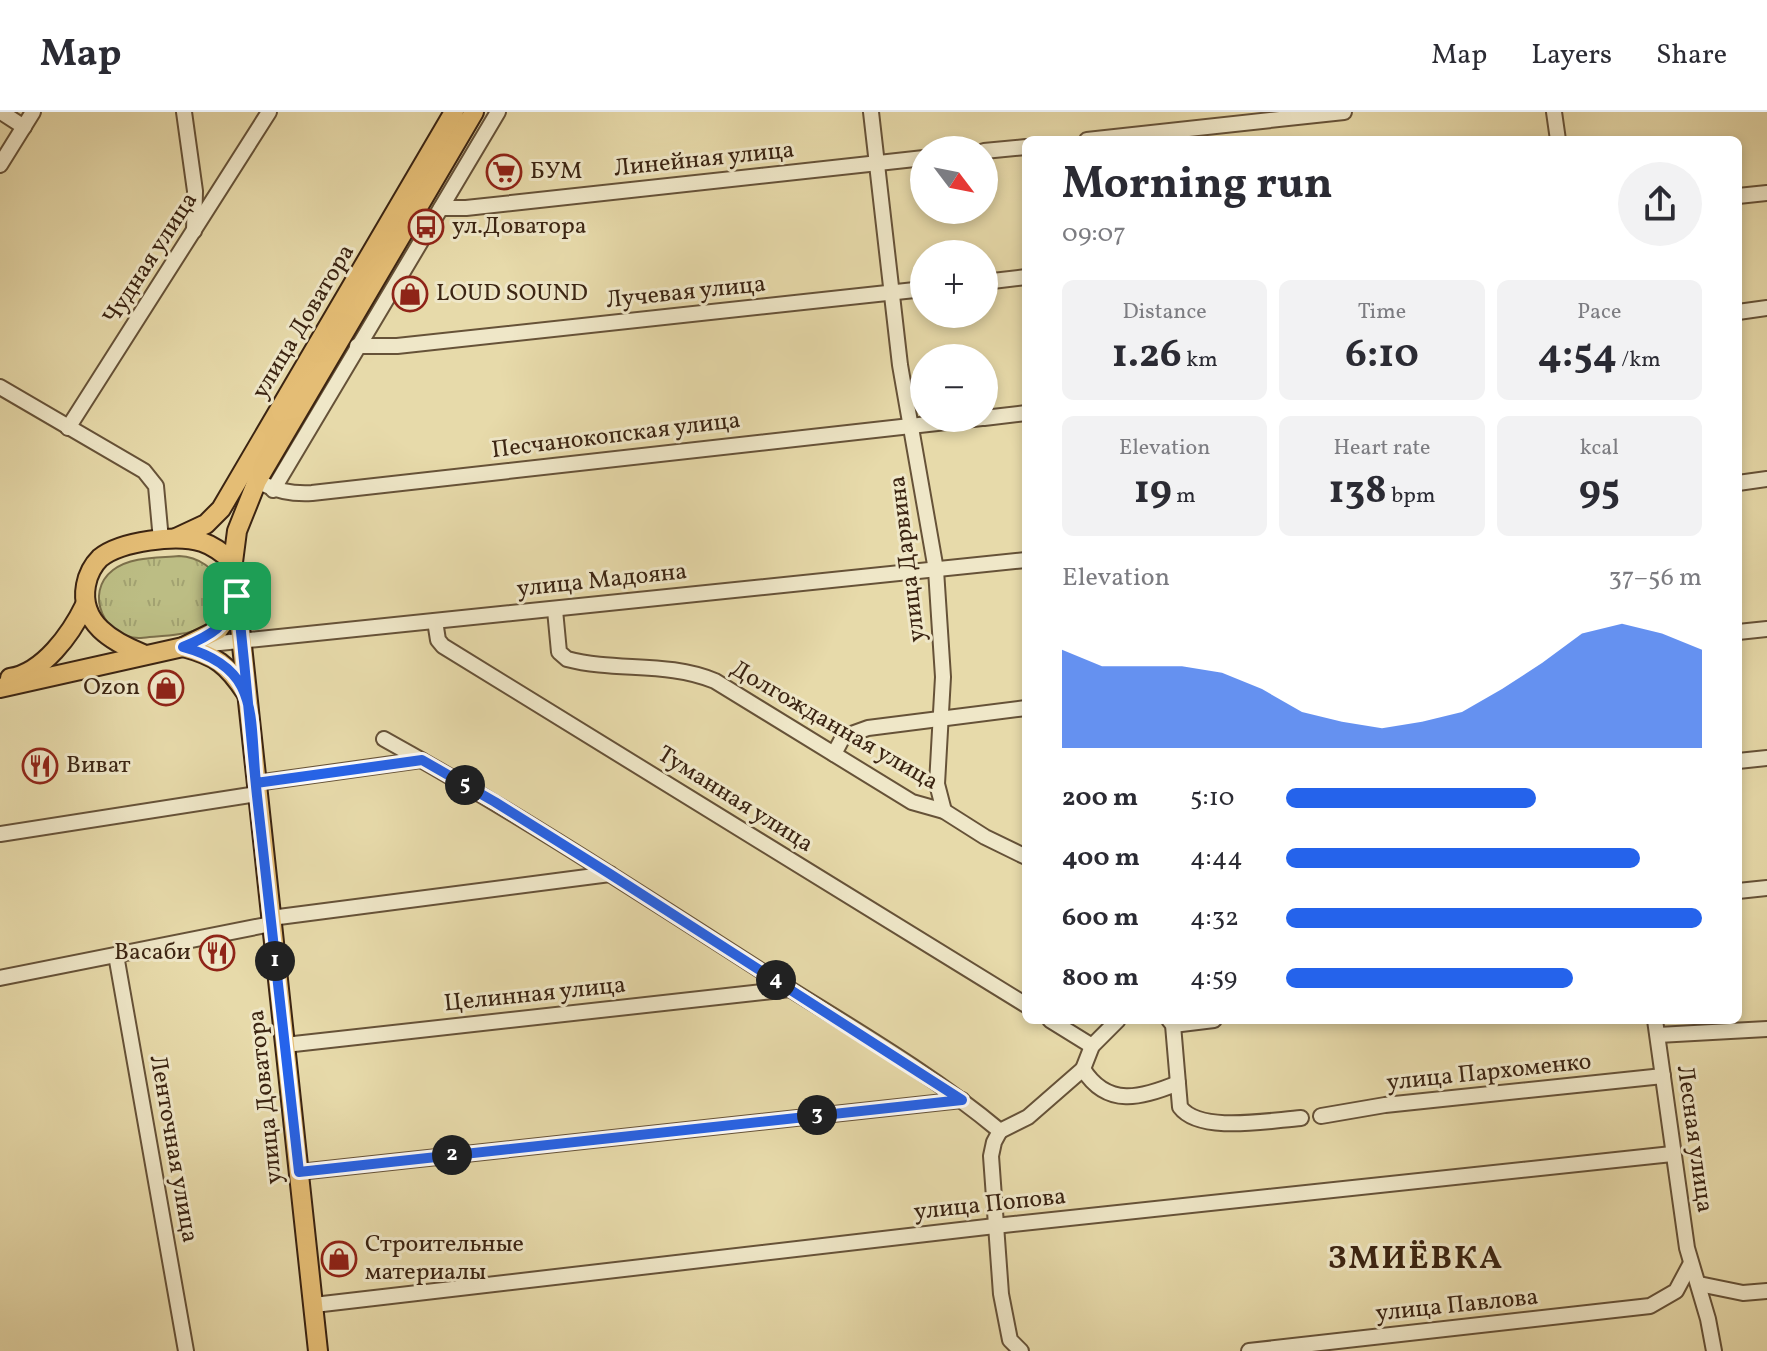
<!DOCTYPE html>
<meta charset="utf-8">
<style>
:root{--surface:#fff;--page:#f2f2f3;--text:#2b2b33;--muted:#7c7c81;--line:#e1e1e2;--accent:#2563eb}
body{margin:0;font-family:Vollkorn,serif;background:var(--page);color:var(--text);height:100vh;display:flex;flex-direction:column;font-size:30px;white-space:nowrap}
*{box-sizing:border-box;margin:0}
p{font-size:26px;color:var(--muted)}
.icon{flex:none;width:44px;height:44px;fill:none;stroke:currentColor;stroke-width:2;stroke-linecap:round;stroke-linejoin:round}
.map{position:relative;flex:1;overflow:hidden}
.panel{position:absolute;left:1022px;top:24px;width:720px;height:888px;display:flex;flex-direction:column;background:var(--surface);border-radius:12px;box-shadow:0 4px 12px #0003}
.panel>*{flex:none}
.needle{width:52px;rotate:122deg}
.buttons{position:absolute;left:910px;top:24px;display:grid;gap:16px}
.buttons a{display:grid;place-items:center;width:88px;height:88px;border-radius:50%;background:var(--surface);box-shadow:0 4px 12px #0003;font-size:40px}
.pin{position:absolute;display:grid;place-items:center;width:68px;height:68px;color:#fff;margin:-34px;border-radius:16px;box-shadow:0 4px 12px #0006}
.km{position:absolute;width:40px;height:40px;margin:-20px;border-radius:50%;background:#222;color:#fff;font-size:22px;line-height:40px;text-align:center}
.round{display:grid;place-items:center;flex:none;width:84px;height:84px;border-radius:42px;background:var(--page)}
.head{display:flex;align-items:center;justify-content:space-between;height:136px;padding:0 40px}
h1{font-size:44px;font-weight:700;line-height:60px}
.metrics{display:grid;grid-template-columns:repeat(3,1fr);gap:12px;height:136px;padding:8px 40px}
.metrics div{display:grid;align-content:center;border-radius:12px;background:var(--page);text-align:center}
.metrics b{font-size:40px;font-weight:700}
.metrics small{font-size:22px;font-weight:400}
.metrics p{font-size:22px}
.chart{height:224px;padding:16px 40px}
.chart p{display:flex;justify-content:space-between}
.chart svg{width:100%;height:144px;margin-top:8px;fill:var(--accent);opacity:.7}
ul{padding:0 40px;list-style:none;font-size:26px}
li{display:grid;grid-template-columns:128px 96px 1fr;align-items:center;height:60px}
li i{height:20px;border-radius:10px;background:var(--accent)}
header{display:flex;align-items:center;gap:48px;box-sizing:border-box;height:112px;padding:0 40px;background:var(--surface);border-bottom:2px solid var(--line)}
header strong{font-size:38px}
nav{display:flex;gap:44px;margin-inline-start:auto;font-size:28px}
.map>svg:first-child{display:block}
</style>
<header>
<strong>Map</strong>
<nav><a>Map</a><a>Layers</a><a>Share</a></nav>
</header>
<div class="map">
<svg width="1767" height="1239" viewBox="0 0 1767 1239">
<defs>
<pattern id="grass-tufts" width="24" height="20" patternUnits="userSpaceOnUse" patternTransform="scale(2)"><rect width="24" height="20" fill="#bcbd84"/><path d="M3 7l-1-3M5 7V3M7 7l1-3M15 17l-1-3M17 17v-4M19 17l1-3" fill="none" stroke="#a2a271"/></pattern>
</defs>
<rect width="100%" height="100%" fill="#e7daaa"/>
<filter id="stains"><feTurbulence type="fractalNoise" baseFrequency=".0025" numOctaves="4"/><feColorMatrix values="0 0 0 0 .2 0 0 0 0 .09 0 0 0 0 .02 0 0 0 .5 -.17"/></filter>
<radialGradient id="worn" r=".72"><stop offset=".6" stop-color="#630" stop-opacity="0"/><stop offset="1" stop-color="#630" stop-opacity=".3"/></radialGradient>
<path fill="url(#grass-tufts)" stroke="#7c704b" stroke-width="2" d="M179,444c41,2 62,48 23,71 -15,9 -43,9 -61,11 -36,2 -58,-45 -28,-68 18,-14 46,-12 66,-14z"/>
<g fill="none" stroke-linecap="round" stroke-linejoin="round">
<g stroke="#665238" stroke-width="18">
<g id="minor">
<path d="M1,0l23,15"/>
<path d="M184,0l11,79 -1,40"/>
<path d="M871,0l29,253 36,205 7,107 -6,107 7,27"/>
<path d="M1554,0l4,28"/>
<path d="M1087,28l257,-28"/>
<path d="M984,39l42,-4"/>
<path d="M0,53l33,-53"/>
<path d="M1738,84l29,-3"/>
<path d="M441,96h25l458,-50"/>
<path d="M984,170l42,-5"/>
<path d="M1738,200l29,-4"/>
<path d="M357,234h40l527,-57"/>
<path d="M0,275l144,84 12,15 5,54"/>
<path d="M984,306l42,-5"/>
<path d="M68,316l201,-316"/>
<path d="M257,369c19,10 34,13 55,12l670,-75"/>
<path d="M1738,371l29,-4"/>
<path d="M273,378l225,-378"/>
<path d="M555,498l4,42 8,7c49,13 100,2 148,22l197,121 32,9 41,26 41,20"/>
<path d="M435,509l3,19 5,6 583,359"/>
<path d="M1738,520l29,-3"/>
<path d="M191,534l835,-86"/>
<path d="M384,627c130,72 254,153 379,233 80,51 164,98 237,159"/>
<path d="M834,642l9,-17 25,-9 158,-20"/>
<path d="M1738,649l29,-3"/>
<path d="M256,671l165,-23"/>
<path d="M0,722l257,-40"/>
<path d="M1738,779l29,-3"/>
<path d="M271,806l339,-44"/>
<path d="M116,843l70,396"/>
<path d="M0,866l271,-54"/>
<path d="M1050,908l42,26"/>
<path d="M1169,908l4,5 7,82c20,27 91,13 121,11"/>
<path d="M1655,908l32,228 21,71 6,32"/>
<path d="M1173,913l41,-5"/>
<path d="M1658,923l109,-6"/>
<path d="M285,933l505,-56"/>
<path d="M1083,957c24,39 59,29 95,14"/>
<path d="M1321,1004l64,-11 278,-29"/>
<path d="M1000,1019l-6,11 -3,14 10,138 9,46 11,11"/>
<path d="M1000,1019l28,-14 55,-48 9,-23 26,-26"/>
<path d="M299,1060l663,-72"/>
<path d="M1699,1172l44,9 24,-2"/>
<path d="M314,1193l681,-79 677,-72"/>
<path d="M1249,1239l401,-45 26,-15 15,-28"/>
</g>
</g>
<g stroke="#3b2412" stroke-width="22">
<g id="major">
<path d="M176,426l30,-14 15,-15 233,-397"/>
<path d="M183,535c33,9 44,17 63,46"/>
<path d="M143,542c-30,-12 -64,-31 -57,-69 2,-11 7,-20 14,-27 21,-17 77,-24 102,-16 12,4 21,11 31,20"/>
<path d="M10,566c33,-5 61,-44 75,-73"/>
<path d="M0,576l183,-41 35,-17 14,-18 3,-11"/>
<path d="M318,1239l-85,-789 4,-31 20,-50 217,-369"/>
</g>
</g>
<use href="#minor" stroke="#efe7c8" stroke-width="14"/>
<use href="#major" stroke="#e4bd75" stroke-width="18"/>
</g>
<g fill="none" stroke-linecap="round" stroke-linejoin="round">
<g stroke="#fff" stroke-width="16">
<path id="route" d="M237,484c8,67 13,133 20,200 13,126 28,251 42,376l663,-72 -352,-226 -115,-72 -73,-42 -166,23c-7,-68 5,-115 -73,-136 27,-11 45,-21 54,-51"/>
</g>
<use href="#route" stroke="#2563eb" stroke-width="10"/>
</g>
<defs>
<g id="supermarket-ring" transform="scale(1.8)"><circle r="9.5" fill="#efe7c8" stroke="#8f2418" stroke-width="1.5"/><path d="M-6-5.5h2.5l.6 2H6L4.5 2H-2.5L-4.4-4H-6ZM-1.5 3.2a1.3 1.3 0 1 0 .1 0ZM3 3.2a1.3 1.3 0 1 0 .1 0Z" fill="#8f2418"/></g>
<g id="bus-ring" transform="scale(1.8)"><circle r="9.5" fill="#efe7c8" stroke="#8f2418" stroke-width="1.5"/><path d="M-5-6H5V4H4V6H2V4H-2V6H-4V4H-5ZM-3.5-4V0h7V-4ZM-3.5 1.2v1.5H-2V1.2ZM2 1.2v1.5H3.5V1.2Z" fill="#8f2418"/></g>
<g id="shop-ring" transform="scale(1.8)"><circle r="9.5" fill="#efe7c8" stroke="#8f2418" stroke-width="1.5"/><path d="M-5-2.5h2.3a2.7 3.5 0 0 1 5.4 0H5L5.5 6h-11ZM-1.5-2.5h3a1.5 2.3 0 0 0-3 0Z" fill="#8f2418"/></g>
<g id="restaurant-ring" transform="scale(1.8)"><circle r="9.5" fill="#efe7c8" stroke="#8f2418" stroke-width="1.5"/><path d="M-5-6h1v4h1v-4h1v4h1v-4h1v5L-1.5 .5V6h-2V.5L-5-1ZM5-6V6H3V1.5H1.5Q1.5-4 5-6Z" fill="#8f2418"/></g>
</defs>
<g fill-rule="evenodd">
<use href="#supermarket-ring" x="504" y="60"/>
<use href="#bus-ring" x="426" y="115"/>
<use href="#shop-ring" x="410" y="182"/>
<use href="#shop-ring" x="166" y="576"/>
<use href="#restaurant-ring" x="40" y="654"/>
<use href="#restaurant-ring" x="217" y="841"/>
<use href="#shop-ring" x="339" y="1147"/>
</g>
<g text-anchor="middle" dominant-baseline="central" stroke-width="6" stroke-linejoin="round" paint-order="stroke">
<g font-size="24" fill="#3b2412" stroke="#efe7c8">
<text transform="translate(704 48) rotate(-6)">Линейная улица</text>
<text transform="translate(151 147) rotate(-57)">Чудная улица</text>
<text transform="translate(686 181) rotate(-6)">Лучевая улица</text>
<text transform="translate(304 210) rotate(-59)">улица Доватора</text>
<text transform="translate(616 324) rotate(-7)">Песчанокопская улица</text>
<text transform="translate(908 447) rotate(-97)">улица Дарвина</text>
<text transform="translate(602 469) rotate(-6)">улица Мадояна</text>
<text transform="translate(834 614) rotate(30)">Долгожданная улица</text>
<text transform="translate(735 688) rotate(32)">Туманная улица</text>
<text transform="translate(535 883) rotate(-6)">Целинная улица</text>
<text transform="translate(1489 961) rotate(-6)">улица Пархоменко</text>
<text transform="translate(266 985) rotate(-96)">улица Доватора</text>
<text transform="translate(1694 1027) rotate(82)">Лесная улица</text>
<text transform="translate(173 1037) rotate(80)">Ленточная улица</text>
<text transform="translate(990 1093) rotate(-6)">улица Попова</text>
<text transform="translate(1457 1194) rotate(-6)">улица Павлова</text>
</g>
<g font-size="24" fill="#3b2412" stroke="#efe7c8" text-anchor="start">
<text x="530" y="60">БУМ</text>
<text x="452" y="115">ул.Доватора</text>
<text x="436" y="182">LOUD SOUND</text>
<text x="140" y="576" text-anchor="end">Ozon</text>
<text x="66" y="654">Виват</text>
<text x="191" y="841" text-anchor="end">Васаби</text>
<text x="365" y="1133">Строительные<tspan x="365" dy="28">материалы</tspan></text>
</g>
<g font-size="32" font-weight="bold" letter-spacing="2" fill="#3b2412" stroke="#efe7c8">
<text x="1416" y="1148">ЗМИЁВКА</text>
</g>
</g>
<rect width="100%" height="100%" filter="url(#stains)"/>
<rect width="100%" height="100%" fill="url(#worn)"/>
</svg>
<div class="buttons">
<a><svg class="needle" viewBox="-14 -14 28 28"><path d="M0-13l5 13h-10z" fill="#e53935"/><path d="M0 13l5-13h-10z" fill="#7c7c81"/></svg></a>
<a>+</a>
<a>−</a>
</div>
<div class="pin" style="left:237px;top:484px;background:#1e9e55"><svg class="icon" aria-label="arrive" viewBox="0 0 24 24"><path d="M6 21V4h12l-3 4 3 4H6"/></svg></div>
<b class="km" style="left:275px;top:849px">1</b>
<b class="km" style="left:452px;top:1043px">2</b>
<b class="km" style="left:817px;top:1003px">3</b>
<b class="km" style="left:776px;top:868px">4</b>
<b class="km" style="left:465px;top:673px">5</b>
<section class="panel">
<div class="head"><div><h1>Morning run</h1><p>09:07</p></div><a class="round"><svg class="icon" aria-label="share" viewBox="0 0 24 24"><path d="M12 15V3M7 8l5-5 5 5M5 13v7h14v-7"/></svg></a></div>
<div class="metrics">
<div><p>Distance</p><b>1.26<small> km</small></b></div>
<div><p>Time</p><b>6:10</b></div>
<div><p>Pace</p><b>4:54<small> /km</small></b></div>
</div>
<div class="metrics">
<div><p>Elevation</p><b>19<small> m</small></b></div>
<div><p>Heart rate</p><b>138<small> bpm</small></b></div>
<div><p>kcal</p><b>95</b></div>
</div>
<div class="chart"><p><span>Elevation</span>37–56 m</p>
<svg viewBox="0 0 160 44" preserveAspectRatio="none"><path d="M0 44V14L10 19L20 19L30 19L40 21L50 26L60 33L70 36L80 38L90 36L100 33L110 26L120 18L130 9L140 6L150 9L160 14V44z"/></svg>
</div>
<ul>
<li><b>200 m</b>5:10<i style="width:60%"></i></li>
<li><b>400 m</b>4:44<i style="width:85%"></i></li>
<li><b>600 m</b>4:32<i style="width:100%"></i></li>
<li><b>800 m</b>4:59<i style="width:69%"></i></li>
</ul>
</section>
</div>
